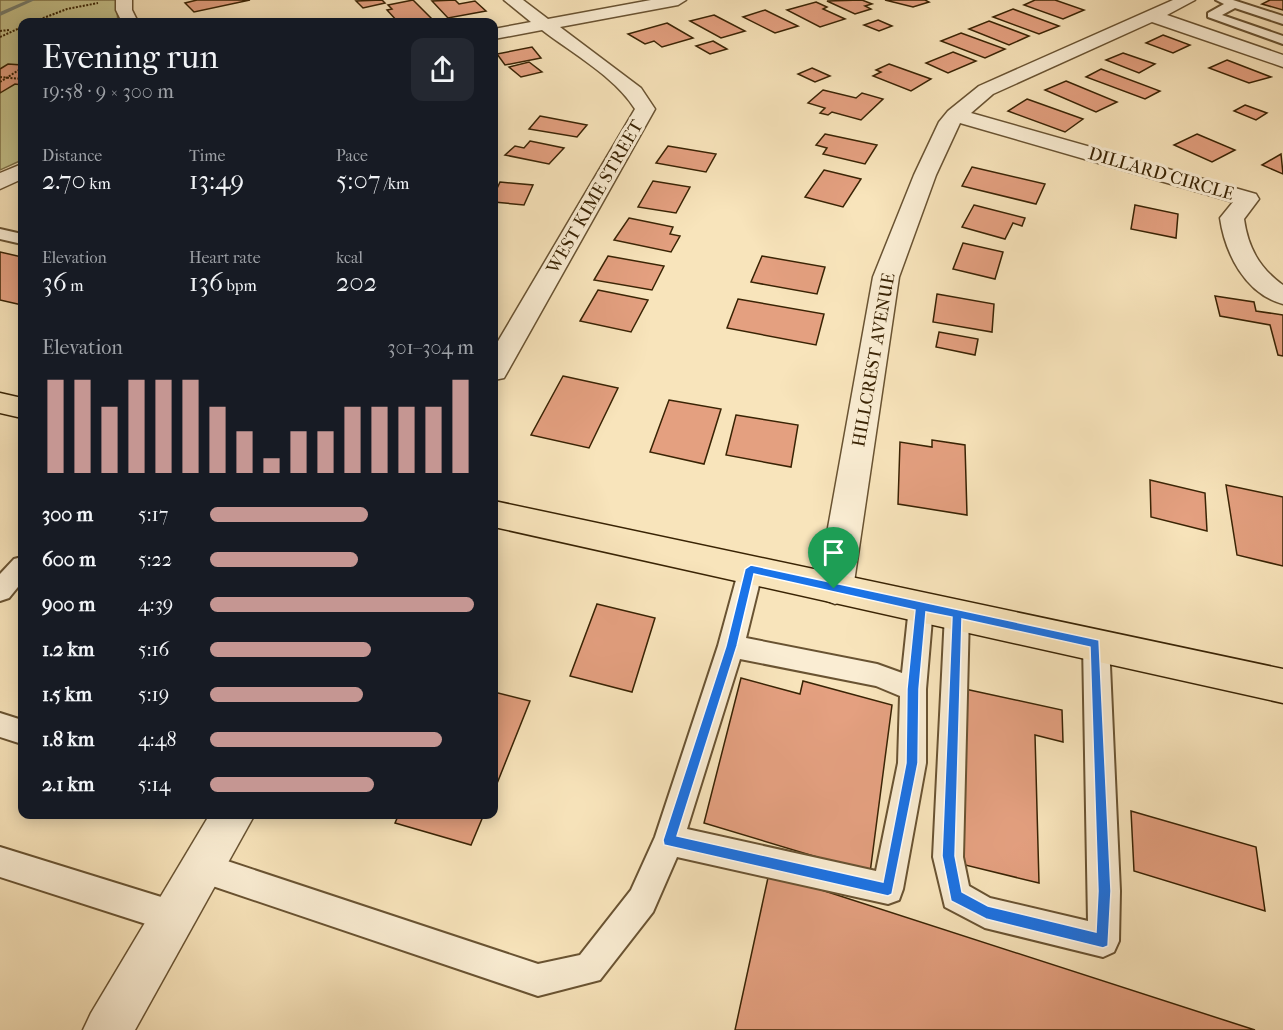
<!DOCTYPE html>
<meta charset="utf-8">
<style>
:root{--surface:#171b24;--page:#242831;--text:#f1f3f6;--muted:#9ea1a6;--accent:#c59692}
body{margin:0;font-family:"IM FELL French Canon",serif;background:var(--page);color:var(--text);height:100vh;display:flex;flex-direction:column;font-size:22px;white-space:nowrap}
*{box-sizing:border-box;margin:0}
p{font-size:20px;color:var(--muted)}
.icon{flex:none;width:33px;height:33px;fill:none;stroke:currentColor;stroke-width:2;stroke-linecap:round;stroke-linejoin:round}
.map{position:relative;flex:1;overflow:hidden}
.drawer{position:absolute;left:18px;top:18px;width:480px;height:801px;display:flex;flex-direction:column;background:var(--surface);border-radius:12px;box-shadow:0 3px 15px #0003}
.drawer>*{flex:none}
.pin{position:absolute;display:grid;place-items:center;width:51px;height:51px;color:#fff;margin:-62px -26px;border-radius:50% 50% 50% 0;rotate:-45deg;box-shadow:0 0 6px #0007}
.pin .icon{rotate:45deg}
.round{display:grid;place-items:center;flex:none;width:63px;height:63px;border-radius:12px;background:var(--page)}
.summary{display:flex;align-items:center;justify-content:space-between;height:102px;padding:0 24px}
h1{font-size:33px;font-weight:600;line-height:45px}
.figures{display:grid;grid-template-columns:repeat(3,1fr);gap:9px;height:102px;padding:6px 24px}
.figures div{display:grid;align-content:center}
.figures b{font-size:26px;font-weight:600}
.figures small{font-size:16px;font-weight:400}
.figures p{font-size:16px}
.chart{height:168px;padding:12px 24px}
.chart p{display:flex;justify-content:space-between}
.chart svg{width:100%;height:108px;margin-top:6px;stroke:var(--accent);stroke-width:6}
ul{padding:0 24px;list-style:none;font-size:20px}
li{display:grid;grid-template-columns:96px 72px 1fr;align-items:center;height:45px}
li i{height:15px;border-radius:8px;background:var(--accent)}
.map>svg:first-child{display:block}
</style>
<div class="map">
<svg width="1283" height="1030" viewBox="0 0 1283 1030">
<rect width="100%" height="100%" fill="#f8e4bb"/>
<filter id="stains"><feTurbulence type="fractalNoise" baseFrequency=".00333" numOctaves="4"/><feColorMatrix values="0 0 0 0 .2 0 0 0 0 .09 0 0 0 0 .02 0 0 0 .5 -.17"/></filter>
<radialGradient id="worn" r=".72"><stop offset=".6" stop-color="#630" stop-opacity="0"/><stop offset="1" stop-color="#630" stop-opacity=".3"/></radialGradient>
<path fill="#c5c28b" stroke="#7f7248" stroke-width="1.5" d="M0,0h116l2,22h-96v138l-22,10z"/>
<g fill="none" stroke-linecap="round" stroke-linejoin="round">
<path fill="#767f6f" fill-rule="evenodd" d="M28,0h7l-35,16v-4z"/>
</g>
<g fill="#e4a080" stroke="#392304" stroke-width="1.5">
<path d="M197,0h53l-56,12 -9,-9z"/>
<path d="M382,0l3,3 -22,5 -7,-7z"/>
<path d="M413,0l22,22h-37l-11,-12 5,-1 -4,-4z"/>
<path d="M455,0l4,4 16,-3 11,10 -38,7 -16,-17z"/>
<path d="M862,0l10,4 -7,2 6,3 -16,5 -28,-13z"/>
<path d="M885,0h40l4,2 -16,5z"/>
<path d="M1035,0h20l29,10 -21,9 -39,-14z"/>
<path d="M1270,0h13v10l-21,-6z"/>
<path d="M816,2l11,5 -4,2 22,10 -25,8 -33,-17z"/>
<path d="M1013,9l46,17 -20,8 -46,-17z"/>
<path d="M765,10l33,16 -23,7 -32,-16z"/>
<path d="M714,15l31,16 -24,7 -31,-17z"/>
<path d="M878,20l14,6 -13,5 -15,-6z"/>
<path d="M989,21l40,15 -20,9 -40,-16z"/>
<path d="M667,23l26,15 -31,9 -8,-6 -9,3 -17,-10z"/>
<path d="M961,33l44,16 -20,9 -44,-17z"/>
<path d="M1163,35l27,10 -17,8 -27,-10z"/>
<path d="M713,41l14,8 -17,5 -14,-8z"/>
<path d="M532,47l9,11 -36,7 -8,-11z"/>
<path d="M953,52l23,9 -28,12 -22,-10z"/>
<path d="M1123,53l32,11 -16,9 -33,-13z"/>
<path d="M1227,60l44,17 -22,6 -40,-15z"/>
<path d="M529,62l13,10 -21,5 -12,-10z"/>
<path d="M8,64l14,1v20l-7,-1 -15,9v-24z"/>
<path d="M889,64l42,15 -20,12 -38,-15 8,-4 -5,-2z"/>
<path d="M812,68l18,8 -15,6 -17,-8z"/>
<path d="M1101,69l59,22 -15,8 -59,-22z"/>
<path d="M1066,81l51,21 -21,10 -51,-22z"/>
<path d="M823,90l33,8 6,-5 21,6 -22,21 -29,-8 -4,3 -8,-2 5,-5 -17,-5z"/>
<path d="M1027,99l56,20 -18,13 -57,-21z"/>
<path d="M1245,105l22,8 -11,7 -22,-9z"/>
<path d="M540,116l47,9 -10,12 -48,-8z"/>
<path d="M825,134l52,11 -12,19 -42,-10 4,-6 -11,-3z"/>
<path d="M1197,134l38,16 -23,12 -38,-17z"/>
<path d="M530,141l34,7 -15,16 -44,-9 10,-9 9,2z"/>
<path d="M668,146l48,8 -10,18 -50,-9z"/>
<path d="M1281,154l2,20 -21,-9z"/>
<path d="M972,167l73,17 -9,20 -74,-18z"/>
<path d="M824,170l37,9 -18,28 -38,-10z"/>
<path d="M653,181l37,6 -14,26 -38,-6z"/>
<path d="M500,182l33,3 -9,20 -30,-3v-7z"/>
<path d="M974,205l51,13 -3,8 -9,-3 -8,16 -43,-12z"/>
<path d="M1135,205l43,9 -2,24 -45,-9z"/>
<path d="M629,218l44,9 -3,7 10,2 -9,16 -57,-12z"/>
<path d="M963,243l40,9 -8,27 -42,-10z"/>
<path d="M0,252l22,5v48l-22,-5z"/>
<path d="M608,256l56,10 -12,24 -58,-10z"/>
<path d="M762,256l63,11 -8,27 -66,-12z"/>
<path d="M598,290l50,10 -17,32 -51,-11z"/>
<path d="M937,294l57,10 -2,28 -59,-10z"/>
<path d="M1215,296l39,6 2,9 27,4v41l-5,-1 -8,-30 -50,-9z"/>
<path d="M738,299l86,15 -8,31 -89,-17z"/>
<path d="M939,332l39,7 -3,16 -39,-8z"/>
<path d="M563,376l55,12 -29,60 -58,-13z"/>
<path d="M669,400l52,9 -17,55 -54,-12z"/>
<path d="M736,415l62,10 -7,42 -65,-12z"/>
<path d="M932,440l33,5 2,70 -69,-11 2,-62 32,5z"/>
<path d="M1150,480l55,13 2,38 -56,-14z"/>
<path d="M1226,485l57,12v69l-46,-11z"/>
<path d="M597,604l58,14 -23,74 -62,-16z"/>
<path d="M741,678l59,16 3,-13 89,24 -22,168 -166,-50z"/>
<path d="M965,689l97,21 1,32 -28,-7 4,148 -78,-19z"/>
<path d="M494,692l36,9 -36,90z"/>
<path d="M1131,811l125,36 9,64 -131,-40z"/>
<path d="M399,814h85l-13,31 -76,-22z"/>
<path d="M769,873l486,157h-520z"/>
</g>
<g fill="none" stroke-linecap="round" stroke-linejoin="round">
<g stroke="#695332" stroke-width="4">
<g id="service">
<path d="M1216,0h17l50,16v8l-48,-16 -13,7 61,21v8l-75,-27v-4l16,-9z"/>
<path d="M0,229l22,5v10l-22,-5z"/>
<path d="M22,557v25l-13,16 -9,3v-27l14,-15z"/>
<path d="M751,559l8,3 4,7 -17,69 131,26 25,9 7,-66 3,-7 9,-3 9,3 3,7 -7,82v74l-23,126 -4,11 -11,4 -211,-47 -24,55 -53,68 -62,16 -346,-117 -4,-11 4,-11 11,-4 335,111 42,-9 51,-65 24,-53 63,-191 21,-77 4,-7zM740,659l136,27 24,10 -2,67 -22,108 -189,-42z"/>
<path d="M957,604l9,3 3,7 -6,243 6,29 21,12 98,23 -5,-278 4,-8 9,-3 9,3 4,8 11,248 -1,50 -5,11 -11,5 -118,-29 -40,-21 -12,-50 12,-243 3,-7z"/>
<path d="M0,713l22,7v24l-22,-7z"/>
<path d="M0,847l174,54 11,5 5,11 -5,11 -11,5 -174,-56z"/>
</g>
</g>
<g stroke="#695332" stroke-width="3">
<g id="minor">
<path d="M116,0h16v10l6,12h-16l-6,-12z"/>
<path d="M504,0h19l25,19 103,-19h35l-8,5 -118,22 81,61 14,21 -147,262 -4,7 -10,2v-32l141,-239c-21,-33 -62,-55 -93,-79l-48,9v-10l37,-7z"/>
<path d="M1173,0h22l-28,15 116,40v12l-131,-45 -159,72 -22,19 285,81 3,5 -15,20c4,28 15,49 39,66v19c-38,-10 -58,-51 -63,-86l13,-16 -273,-79 -24,52 -37,102 -46,312 -5,10 -13,5 -13,-5 -5,-10 56,-312 41,-102 25,-53 9,-11 31,-25z"/>
<path d="M22,164v15l-22,10v-16z"/>
<path d="M210,814h45l-120,216h-52l8,-17z"/>
</g>
</g>
<g stroke="#392304" stroke-width="3">
<g id="primary">
<path d="M0,393l22,5v20l-22,-5z"/>
<path d="M494,501l789,168v34l-789,-176z"/>
</g>
</g>
<g stroke="#392304" stroke-width="2" stroke-dasharray="2 1.5" stroke-linecap="butt">
<path d="M33,22l34,-13 31,-6"/>
<path d="M0,31l9,-1"/>
<path d="M0,37l22,-10"/>
<path d="M0,77l22,2"/>
<path d="M0,82l22,-14"/>
</g>
<use href="#service" fill="#faedd3" fill-rule="evenodd"/>
<use href="#minor" fill="#faedd3" fill-rule="evenodd"/>
<use href="#primary" fill="#f8e4bb" fill-rule="evenodd"/>
</g>
<path fill="#1a73e8" stroke="#fff" stroke-width="1.5" fill-rule="evenodd" d="M751,565l348,75 12,251 -3,55 -5,2 -117,-29 -35,-18 -9,-45 10,-239 -26,-5 -7,77 -1,74 -26,131 -4,2 -224,-51 -1,-5 63,-194 19,-77zM754,574l161,36 -8,79 -1,74 -23,119 -206,-46 60,-190zM962,619l128,28 8,244 -2,41 -108,-26 -26,-14 -7,-36z"/>
<g text-anchor="middle" dominant-baseline="central" stroke-width="6" stroke-linejoin="round" paint-order="stroke">
<g font-size="18" fill="#392304" stroke="#faedd3">
<text transform="translate(1161 174) rotate(16)">DILLARD CIRCLE</text>
<text transform="translate(595 197) rotate(-60)">WEST KIME STREET</text>
<text transform="translate(874 360) rotate(-80)">HILLCREST AVENUE</text>
</g>
</g>
<rect width="100%" height="100%" filter="url(#stains)"/>
<rect width="100%" height="100%" fill="url(#worn)"/>
</svg>
<div class="pin" style="left:834px;top:589px;background:#1e9e55"><svg class="icon" aria-label="arrive" viewBox="0 0 24 24"><path d="M6 21V4h12l-3 4 3 4H6"/></svg></div>
<section class="drawer">
<div class="summary"><div><h1>Evening run</h1><p>19:58 · 9 × 300 m</p></div><a class="round"><svg class="icon" aria-label="share" viewBox="0 0 24 24"><path d="M12 15V3M7 8l5-5 5 5M5 13v7h14v-7"/></svg></a></div>
<div class="figures">
<div><p>Distance</p><b>2.70<small> km</small></b></div>
<div><p>Time</p><b>13:49</b></div>
<div><p>Pace</p><b>5:07<small> /km</small></b></div>
</div>
<div class="figures">
<div><p>Elevation</p><b>36<small> m</small></b></div>
<div><p>Heart rate</p><b>136<small> bpm</small></b></div>
<div><p>kcal</p><b>202</b></div>
</div>
<div class="chart"><p><span>Elevation</span>301–304 m</p>
<svg viewBox="0 0 160 44" preserveAspectRatio="none"><path d="M5 44V6M15 44V6M25 44V17M35 44V6M45 44V6M55 44V6M65 44V17M75 44V27M85 44V38M95 44V27M105 44V27M115 44V17M125 44V17M135 44V17M145 44V17M155 44V6"/></svg>
</div>
<ul>
<li><b>300 m</b>5:17<i style="width:60%"></i></li>
<li><b>600 m</b>5:22<i style="width:56%"></i></li>
<li><b>900 m</b>4:39<i style="width:100%"></i></li>
<li><b>1.2 km</b>5:16<i style="width:61%"></i></li>
<li><b>1.5 km</b>5:19<i style="width:58%"></i></li>
<li><b>1.8 km</b>4:48<i style="width:88%"></i></li>
<li><b>2.1 km</b>5:14<i style="width:62%"></i></li>
</ul>
</section>
</div>
